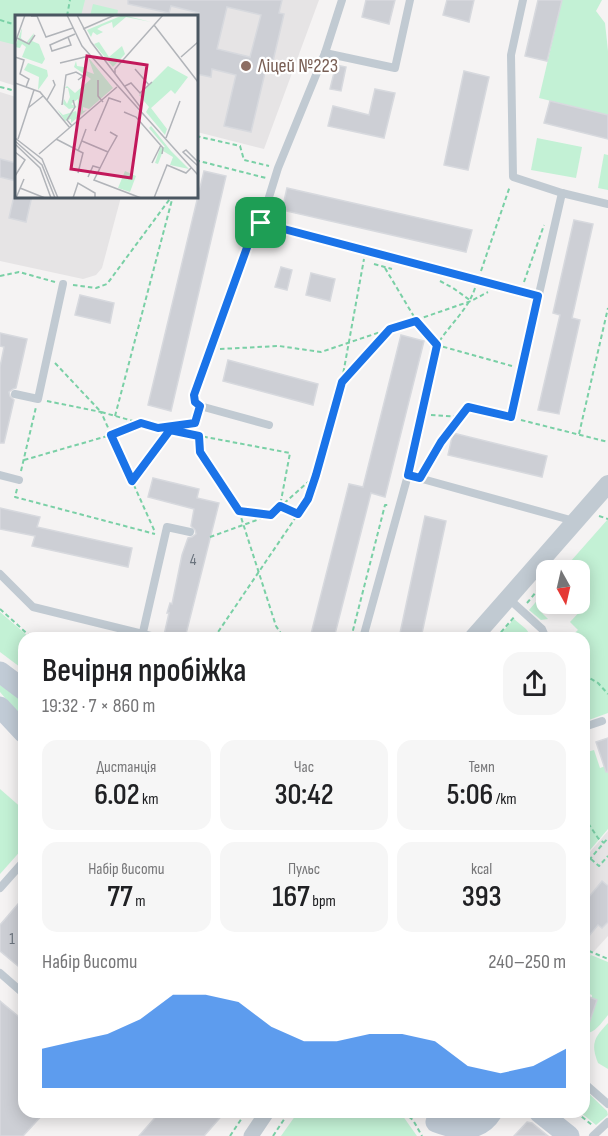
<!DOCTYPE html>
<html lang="uk">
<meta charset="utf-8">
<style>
:root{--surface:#fff;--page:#f6f6f6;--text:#202124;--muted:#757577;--accent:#1a73e8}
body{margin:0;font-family:"Sofia Sans Condensed",sans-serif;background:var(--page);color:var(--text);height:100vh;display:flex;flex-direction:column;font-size:22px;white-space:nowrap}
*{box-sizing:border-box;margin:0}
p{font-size:20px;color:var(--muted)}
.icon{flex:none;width:33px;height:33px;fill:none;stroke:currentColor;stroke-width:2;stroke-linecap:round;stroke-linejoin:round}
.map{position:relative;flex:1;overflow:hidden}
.sheet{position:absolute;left:18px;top:632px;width:572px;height:486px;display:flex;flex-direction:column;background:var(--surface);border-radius:18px;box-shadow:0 3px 15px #0003}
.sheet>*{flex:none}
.needle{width:39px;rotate:172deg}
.buttons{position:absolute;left:536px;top:560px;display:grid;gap:12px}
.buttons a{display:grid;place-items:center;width:54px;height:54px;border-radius:12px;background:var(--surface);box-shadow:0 3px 15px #0003;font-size:30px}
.pin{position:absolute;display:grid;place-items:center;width:51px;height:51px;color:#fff;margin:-26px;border-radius:12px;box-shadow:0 3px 9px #0006}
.round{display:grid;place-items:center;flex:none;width:63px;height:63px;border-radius:18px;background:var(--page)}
.overview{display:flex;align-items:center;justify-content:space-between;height:102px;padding:0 24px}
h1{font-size:33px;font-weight:600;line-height:45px}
.metrics{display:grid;grid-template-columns:repeat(3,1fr);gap:9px;height:102px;padding:6px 24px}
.metrics div{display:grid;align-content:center;border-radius:15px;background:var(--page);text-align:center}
.metrics b{font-size:30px;font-weight:600}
.metrics small{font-size:16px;font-weight:400}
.metrics p{font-size:16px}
.chart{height:168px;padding:12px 24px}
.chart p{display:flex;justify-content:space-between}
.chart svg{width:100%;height:108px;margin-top:6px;fill:var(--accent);opacity:.7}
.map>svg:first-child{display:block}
</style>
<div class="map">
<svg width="608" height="1136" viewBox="0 0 608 1136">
<rect width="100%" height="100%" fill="#f5f3f3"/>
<g fill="#e6e4e5">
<path d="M0,0h319l-55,149 -67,-17 -1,-116h-180v70l-16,-5z"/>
<path d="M0,92l16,5v99l105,1 -19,71 -6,7 -13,4 -83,-18z"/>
<path d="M608,831v105l-21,23 -3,-4v-96z"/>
</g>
<g fill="#c3f1d5">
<path d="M0,0h85l-4,16h-65v29l-16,-4z"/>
<path d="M562,0h40l-6,11 9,12 3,28v64l-69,-17z"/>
<path d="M93,4l25,6 -1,6h-27z"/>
<path d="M537,138l45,9 -6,31 -45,-8z"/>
<path d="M604,154l4,1v35l-10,-2z"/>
<path d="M608,519v194l-22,8 -2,-1v-82l-14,-1 8,-7 -8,-8 15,-16 -6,-6v-30h-16z"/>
<path d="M546,590l1,13 -7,8 8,8 -7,1 -12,-10z"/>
<path d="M0,612l29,25 -5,1v32l-24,-18z"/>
<path d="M514,619l12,10 6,8h-34z"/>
<path d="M0,685l24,16v19l-24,-28z"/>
<path d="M594,750l6,18 8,-3v64l-24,28v-104z"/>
<path d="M0,789l24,21v37l-24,27z"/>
<path d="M584,955l3,3 4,-3 17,7v53c-7,8 -13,19 -24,18v-13l6,2 7,-22 -5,-2v-3l-8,-3z"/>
<path d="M608,1023v46l-10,-6c-8,-20 -3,-26 10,-40z"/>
<path d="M584,1089l23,22 1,4 -12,10 -16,-13h4z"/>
<path d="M298,1112h102l17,24h-136z"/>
</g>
<g fill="#cdcfd5" stroke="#d7d9de" stroke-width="1.5" fill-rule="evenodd">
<path d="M128,0h154l-3,13 5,1 -11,47 -5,-1 -17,72 -27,-6 12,-51 -24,-6 -1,8 -15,-3v-50l3,-11 -28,-7 -2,7 -41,-9zM227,7l34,8 -11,42 -33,-8z"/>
<path d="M366,0h29l-6,24 -27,-7z"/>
<path d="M447,0h27l-5,22 -26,-7z"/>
<path d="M538,0h24l-15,61 -22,-5z"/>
<path d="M336,65l10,2 -5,24 -11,-2z"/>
<path d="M464,71l25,6 -21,93 -24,-5z"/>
<path d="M375,89l20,4 -11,45 -56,-12 5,-20 36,9z"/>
<path d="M550,101l58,14v24l-64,-16z"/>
<path d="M0,159l16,4v18l-16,-4z"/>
<path d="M204,171l22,5 -55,235 -23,-6z"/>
<path d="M287,188l185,42 -6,22 -184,-42z"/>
<path d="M14,196h18l-6,26 -17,-4z"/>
<path d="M574,220l19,4 -21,94 8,2 -21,94 -21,-4 22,-95 -7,-2z"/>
<path d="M281,267l11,3 -5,20 -12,-3z"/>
<path d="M311,273l24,6 -5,22 -24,-6z"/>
<path d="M80,295l34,8 -4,20 -35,-8z"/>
<path d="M0,333l27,6 -11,49 -3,1 -4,3 1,4 4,4 -10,43h-4v-76l4,-20 -4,-1z"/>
<path d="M401,335l23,6 -39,156 -14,-4 -37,145h-24l39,-154 14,3z"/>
<path d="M228,360l90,24 -5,21 -90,-24z"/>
<path d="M453,433l94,23 -5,21 -94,-22z"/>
<path d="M153,478l46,11 -2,9 22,5 -34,135h-20l-1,-3 5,-22h-2l3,-10 2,1 10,-49 6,-17 4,-1 4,-3 -1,-4 -4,-4 3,-17 -46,-12z"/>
<path d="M0,508l40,9 -3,10 95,21 -4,19 -96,-21 3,-10 -35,-7z"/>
<path d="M425,516l21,5 -25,117h-22z"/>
<path d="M608,738v34h-2l-10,-30z"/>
<path d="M602,881l6,5v36l-6,6 -4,-3 -14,17v-39z"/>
<path d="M24,897v74l-24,-20v-26z"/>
<path d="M584,995l13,5 -12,35h-1z"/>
<path d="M0,1001l24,20v91h21l-22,24h-23z"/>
<path d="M160,1112h65l-21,24h-65z"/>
<path d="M527,1122l5,1 16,13h-34z"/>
</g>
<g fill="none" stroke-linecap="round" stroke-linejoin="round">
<g stroke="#7ad0a6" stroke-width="2" stroke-dasharray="4.5 3" stroke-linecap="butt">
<path d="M67,16l3,-16"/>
<path d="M0,20l16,5"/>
<path d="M0,87l16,4"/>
<path d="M196,136l44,10 4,14 25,6"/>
<path d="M196,163l3,-2 67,17"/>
<path d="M374,264l18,5"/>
<path d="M385,268l31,52 21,25 -14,62"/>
<path d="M481,271l29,-85"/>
<path d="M0,276l19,-4 36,10"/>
<path d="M440,281l13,7 18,13"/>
<path d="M524,282l20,-57"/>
<path d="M73,285l23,3 11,-4 65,-88"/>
<path d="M475,288c-7,22 -26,37 -38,57l75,21"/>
<path d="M220,349l59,-3 42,6 95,-32 55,-19 17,-9"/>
<path d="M55,363l46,49 57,16 132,25 -10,53 18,8 10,-15 8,-24"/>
<path d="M342,380l22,-121"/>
<path d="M47,401l54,11 54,120"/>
<path d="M431,415l29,2"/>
<path d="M115,416l58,-220"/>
<path d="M521,420l87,22"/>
<path d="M195,423l5,29 39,59 32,4 45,-40 26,-93 46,-51"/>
<path d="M158,428l37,-5 3,-8"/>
<path d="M579,434l29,-126"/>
<path d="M24,460l87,-25 30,-12"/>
<path d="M21,471l15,-64"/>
<path d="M424,471l17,-29 27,-35 32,8"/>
<path d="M132,481l38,-51"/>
<path d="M17,489l-2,8 140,37"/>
<path d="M239,511l37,115 8,12"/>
<path d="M599,516l9,3"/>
<path d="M210,537l58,-21"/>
<path d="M527,603l19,-23"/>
<path d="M0,609l32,29"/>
<path d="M214,638l84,-124"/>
<path d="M351,638l34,-133h4"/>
<path d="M496,638l19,-22"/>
<path d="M584,675l14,8 10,11"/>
<path d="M584,817l14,21 6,5"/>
<path d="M591,859l8,7 9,-10"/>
<path d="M584,866l24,-28"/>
<path d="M584,957l5,-6 19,8"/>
<path d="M403,1112l10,8 9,16"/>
<path d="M576,1112l16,13"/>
<path d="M230,1136l16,-24"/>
<path d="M273,1136l16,-24"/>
</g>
<g stroke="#c1cad2" stroke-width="8">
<path d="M342,0l-17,53 70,15 15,-68"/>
<path d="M523,0l-12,55 2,122 49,16 46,11"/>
<path d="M325,53l-47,115 -17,55 278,73"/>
<path d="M261,223l-12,19 -55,153 1,8 5,3 69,19"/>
<path d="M15,394l23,5 25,-115"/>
<path d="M511,417l51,-224"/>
<path d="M0,475l19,5"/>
<path d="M408,475l166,46"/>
<path d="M0,574l33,33 126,31"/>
<path d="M508,598l34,31 4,9"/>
<path d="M143,632l24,-105 23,5"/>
<path d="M363,638l45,-163 13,-60"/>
<path d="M584,727l18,-6"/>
<path d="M0,888l24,-27"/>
<path d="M0,973l24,21"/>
<path d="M584,1083l24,21"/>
<path d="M593,1136l15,-14"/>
</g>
<path stroke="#c1cad2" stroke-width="15" d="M251,1136l16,-24"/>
<path stroke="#c1cad2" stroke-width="18" d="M473,638l135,-154"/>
<g stroke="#c1cbd6" stroke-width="21">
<path d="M0,672l24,18"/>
<path d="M0,707l24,26"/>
<path d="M539,1112l30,24"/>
<path d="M436,1122c21,8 43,11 56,-10"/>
</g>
</g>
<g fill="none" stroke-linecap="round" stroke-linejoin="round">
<g stroke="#fff" stroke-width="12">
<path id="route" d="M261,223l277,73 -27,121 -43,-10 -27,35 -21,36 -12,-3 29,-130 -21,-24 -26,8 -48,53 -26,93 -8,24 -10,15 -18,-8 -9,9 -32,-4 -39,-59 -1,-16 -29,-6 -38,51 -21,-46 30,-12 17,5 37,-5 5,-17 -5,-4 -1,-7 55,-153z"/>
</g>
<use href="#route" stroke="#1a73e8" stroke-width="8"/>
</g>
<circle fill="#8d6e63" stroke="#fff" stroke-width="2" cx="246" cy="66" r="6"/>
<g text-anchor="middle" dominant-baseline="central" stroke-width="4.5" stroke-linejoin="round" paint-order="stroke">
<g font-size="16" fill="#6b747e">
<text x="193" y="560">4</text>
<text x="12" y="939">1</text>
</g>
<g font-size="20" fill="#785e54" stroke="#fff" text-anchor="start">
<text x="258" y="66">Ліцей №223</text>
</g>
</g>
<g transform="translate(15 15)">
<rect width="183" height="183" fill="#f5f3f3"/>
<path d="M108,0l28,7 -25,-5 -13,11 -1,-6 -10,4 -5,3 6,3 -6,3 -4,-3 -2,5 -4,-7zM7,13l-1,10 5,5 8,-10 -2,8 7,3 6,15 -3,5 -20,-7 4,-10 -4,-3 -2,4 -5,-1zM84,27l10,15 13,-11 3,8 -12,13 -19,-23zM73,42l25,31 -24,21 -6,-2v4l4,-1 -16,13v-4l-6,2 -8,-12 6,6 13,-4 1,4 1,-16 -7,5 6,3 -8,2 -6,-5 1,-5 3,5 3,-7 -2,-9h-3l2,-2 8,7 16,-14 -17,-12 2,-6 1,5 7,1 1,-4 1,8 8,3zM13,48l19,7 1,6 -10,14 1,-13 -15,-7zM153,51l20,11 -13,17 -4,-4 -20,18 16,21 -2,6 -19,-23 3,-5 -10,-12zM136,111l20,25 18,18 -19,-4 3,-8 -10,-6 -5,13 -3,-1 5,-15 5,-1 -16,-19zM110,156l11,5 -6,16 -12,-4z" fill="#c3f1d5"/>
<path fill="none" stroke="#b1b4b9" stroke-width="1.5" d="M52,0l15,31 116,129M62,0l14,27 50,66M16,1h6l9,21 27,-9M139,10l44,57M68,14l32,-14M53,22l3,8 -19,6 -2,-6 25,-11M2,23l12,6 6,-9M0,28l10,-28M0,42l9,3 -4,14 9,5 -3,8M166,42l17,-15M45,48l29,-7M120,54l14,16M100,59v-5l48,-54M83,65v16l5,6M0,68l25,9 30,36M110,71l6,-3 9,10 12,-11M32,85l8,-15 -2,-5M47,90l4,-30 10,-3 7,4 -5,4M13,93l15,-12M109,97l12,5 27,31 -1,6M57,111l-5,-6 8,-13 -2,-7M80,116l14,-33 12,4M0,123l27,21 16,39M151,123l14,-37M3,124l16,-49M41,124l27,14 -5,20M0,126l27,24 13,33M67,126l26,11 -8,16M0,129l25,24 11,30M63,136l8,-22M0,137l10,8 -10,16M93,137l9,-16 -7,-4M24,139l78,-67M183,147l-12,-12 -3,2 15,14M137,148l9,-18M73,162l5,-11 7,2 -6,12 47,18M5,173l25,10M1,183l8,-19M58,183l5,-15 17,10v5M139,183l13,-33 19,8 5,-5"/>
<path fill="#c2185b" fill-opacity="0.15" stroke="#c2185b" stroke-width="3" d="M72,41l60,9 -16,113 -60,-9z"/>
<rect width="183" height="183" fill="none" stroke="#4a5661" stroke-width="3"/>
</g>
</svg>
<div class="buttons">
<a><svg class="needle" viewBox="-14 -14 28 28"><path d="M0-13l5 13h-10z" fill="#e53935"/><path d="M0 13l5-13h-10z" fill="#757577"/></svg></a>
</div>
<div class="pin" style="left:261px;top:223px;background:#1e9e55"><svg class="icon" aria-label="arrive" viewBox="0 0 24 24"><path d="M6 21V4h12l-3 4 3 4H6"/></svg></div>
<section class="sheet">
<div class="overview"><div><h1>Вечірня пробіжка</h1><p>19:32 · 7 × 860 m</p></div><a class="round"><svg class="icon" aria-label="share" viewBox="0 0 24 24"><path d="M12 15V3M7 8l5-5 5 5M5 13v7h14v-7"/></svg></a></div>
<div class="metrics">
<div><p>Дистанція</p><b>6.02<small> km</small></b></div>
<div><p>Час</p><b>30:42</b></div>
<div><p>Темп</p><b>5:06<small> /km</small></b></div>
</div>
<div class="metrics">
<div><p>Набір висоти</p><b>77<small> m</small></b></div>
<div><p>Пульс</p><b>167<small> bpm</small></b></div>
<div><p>kcal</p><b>393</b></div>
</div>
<div class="chart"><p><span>Набір висоти</span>240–250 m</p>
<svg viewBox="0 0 160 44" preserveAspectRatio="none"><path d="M0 44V28L10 25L20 22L30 16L40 6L50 6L60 9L70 19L80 25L90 25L100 22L110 22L120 25L130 35L140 38L150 35L160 28V44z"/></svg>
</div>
</section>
</div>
